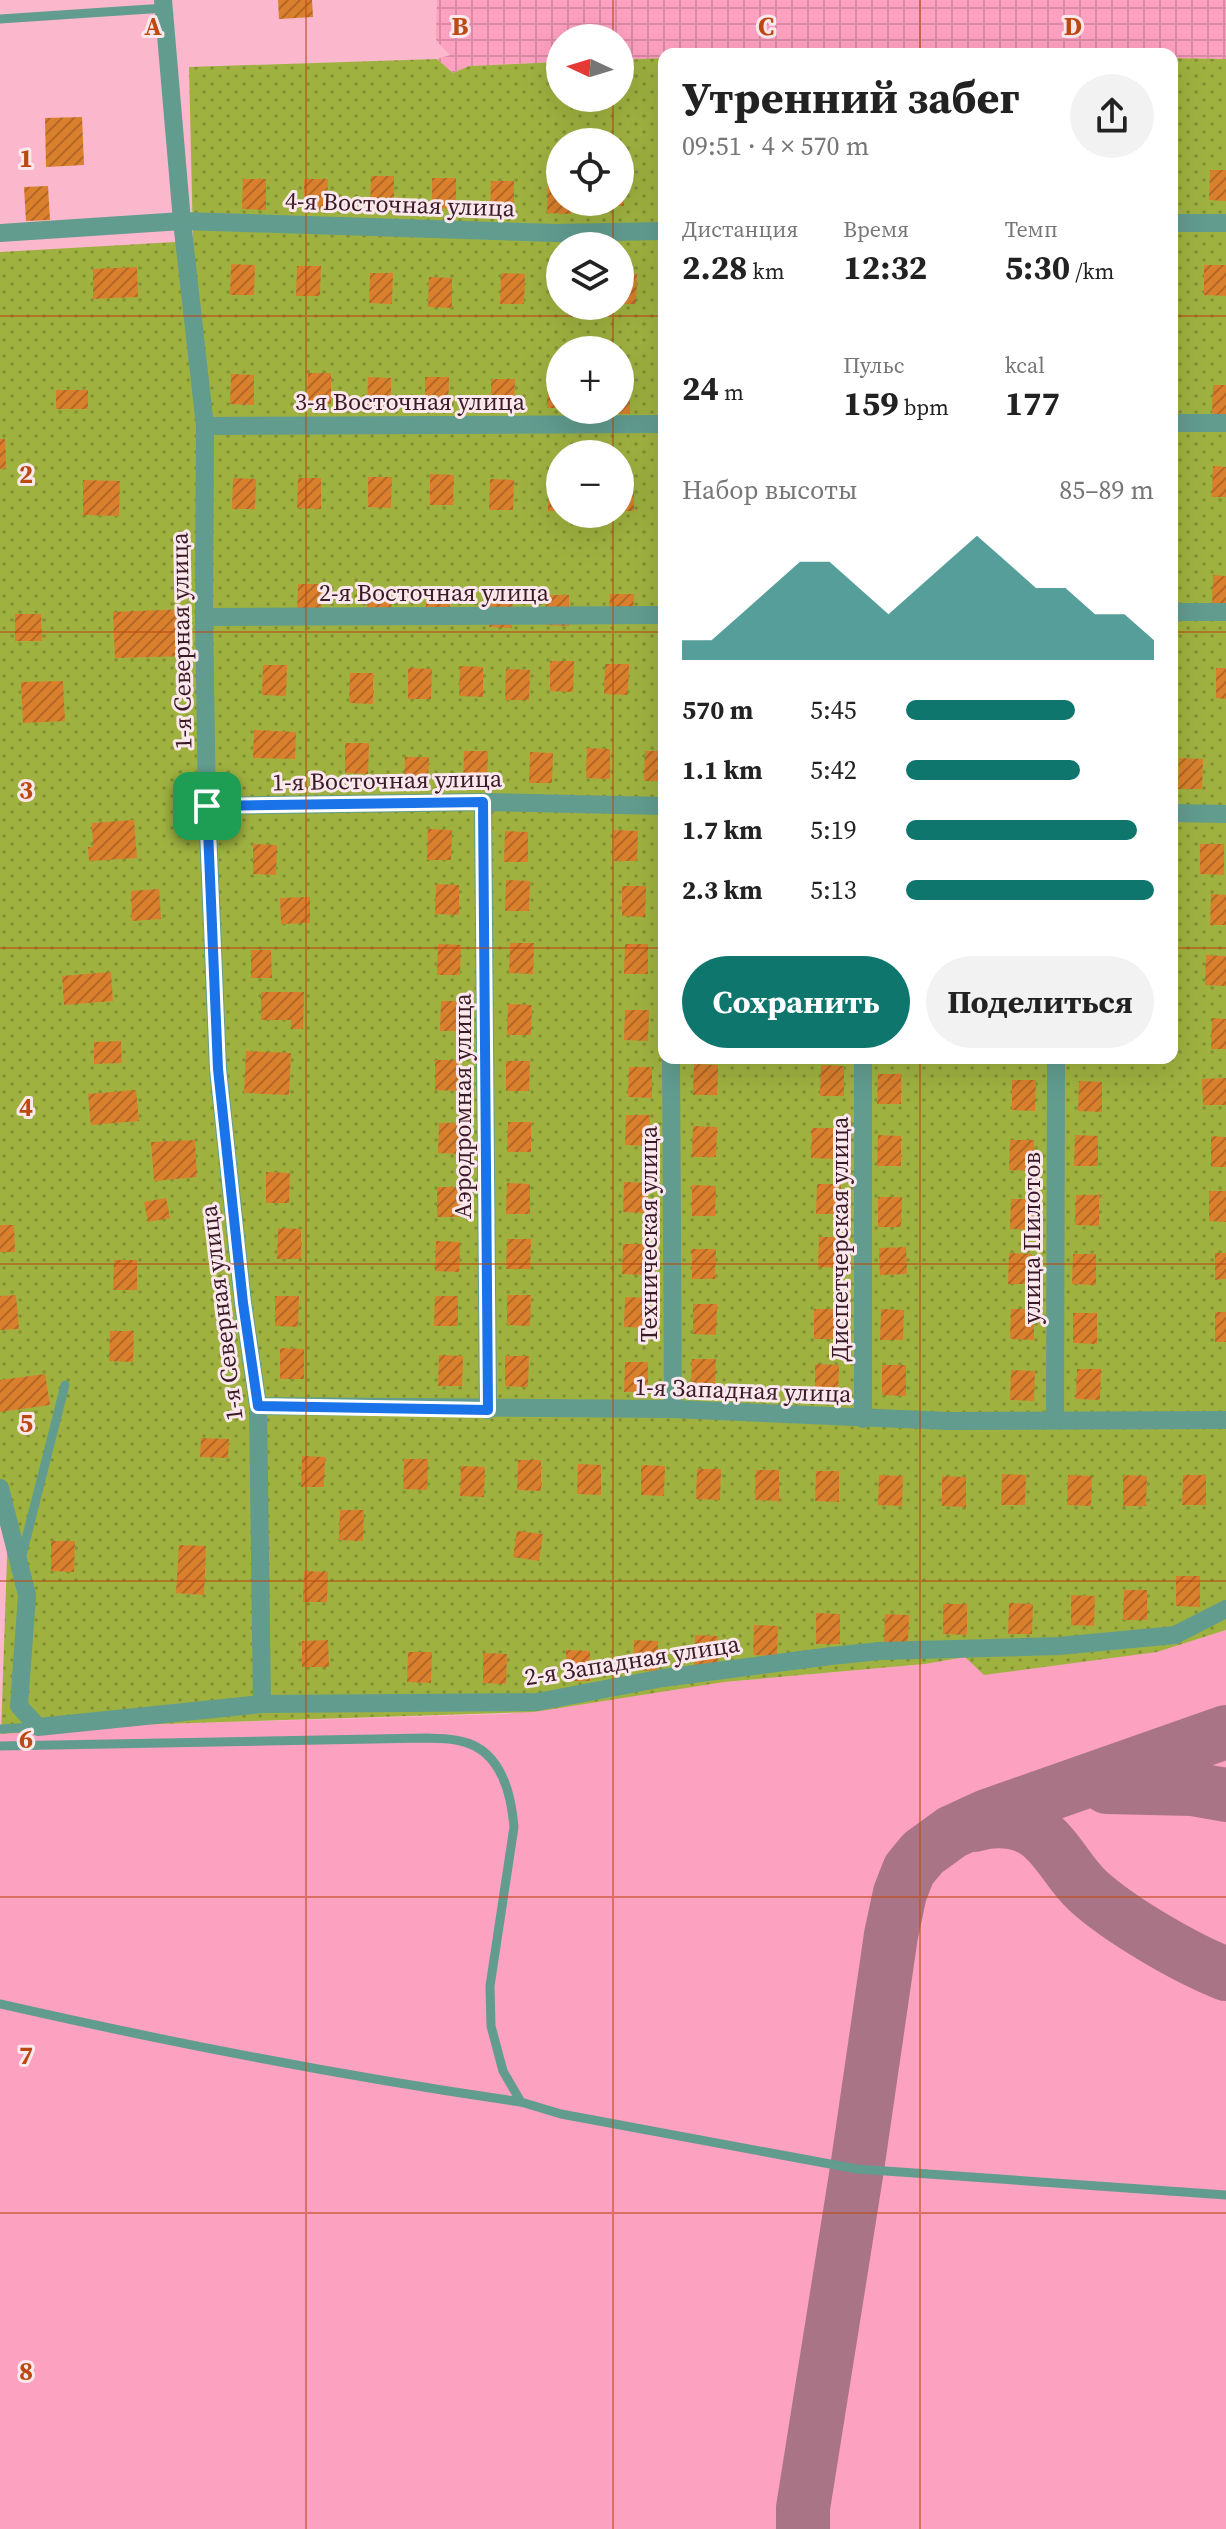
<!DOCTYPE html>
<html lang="ru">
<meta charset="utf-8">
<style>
:root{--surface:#fff;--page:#f2f2f2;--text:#222;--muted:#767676;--accent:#0f766e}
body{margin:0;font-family:"Source Serif 4",serif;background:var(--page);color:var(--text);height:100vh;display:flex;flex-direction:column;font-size:30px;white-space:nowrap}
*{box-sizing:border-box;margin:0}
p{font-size:26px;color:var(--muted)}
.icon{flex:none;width:44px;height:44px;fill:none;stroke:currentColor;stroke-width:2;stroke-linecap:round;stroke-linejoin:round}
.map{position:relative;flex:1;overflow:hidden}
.sheet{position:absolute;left:658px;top:48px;width:520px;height:1016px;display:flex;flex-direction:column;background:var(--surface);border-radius:16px;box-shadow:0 8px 32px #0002}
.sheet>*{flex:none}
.needle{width:52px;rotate:274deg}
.tools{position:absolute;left:546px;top:24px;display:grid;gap:16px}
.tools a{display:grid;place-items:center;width:88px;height:88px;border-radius:50%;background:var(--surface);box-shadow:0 8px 32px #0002;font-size:40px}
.pin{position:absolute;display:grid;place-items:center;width:68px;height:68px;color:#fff;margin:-34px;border-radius:16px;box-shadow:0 4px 12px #0006}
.round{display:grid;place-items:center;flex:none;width:84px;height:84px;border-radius:42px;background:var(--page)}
.headline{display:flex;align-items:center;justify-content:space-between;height:136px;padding:0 24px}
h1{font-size:44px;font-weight:700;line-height:60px}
.figures{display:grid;grid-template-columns:repeat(3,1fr);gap:12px;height:136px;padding:8px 24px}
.figures div{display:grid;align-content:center}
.figures b{font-size:34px;font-weight:700}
.figures small{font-size:22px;font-weight:400}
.figures p{font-size:22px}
.chart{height:224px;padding:16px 24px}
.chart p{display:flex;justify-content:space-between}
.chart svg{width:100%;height:144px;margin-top:8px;fill:var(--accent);opacity:.7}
.primary-button{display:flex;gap:16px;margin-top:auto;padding:16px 24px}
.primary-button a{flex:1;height:92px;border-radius:48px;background:var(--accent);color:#fff;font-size:32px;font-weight:700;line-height:92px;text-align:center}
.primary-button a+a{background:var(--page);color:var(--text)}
ul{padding:0 24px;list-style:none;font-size:26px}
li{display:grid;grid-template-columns:128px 96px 1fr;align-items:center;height:60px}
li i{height:20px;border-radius:10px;background:var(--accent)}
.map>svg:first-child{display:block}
</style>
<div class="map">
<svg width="1226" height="2529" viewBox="0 0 1226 2529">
<defs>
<pattern id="industrial-grid" width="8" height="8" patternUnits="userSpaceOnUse" patternTransform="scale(2)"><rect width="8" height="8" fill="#fda1c0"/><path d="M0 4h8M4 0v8" fill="none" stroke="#da8aa5"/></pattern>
<pattern id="grass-dots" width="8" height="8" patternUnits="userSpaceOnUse" patternTransform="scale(2)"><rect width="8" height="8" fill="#9fb240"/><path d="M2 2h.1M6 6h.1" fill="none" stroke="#839035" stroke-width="1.8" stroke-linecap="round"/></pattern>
<pattern id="building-hatch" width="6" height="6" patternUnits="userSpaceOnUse" patternTransform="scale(2)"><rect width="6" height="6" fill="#da802d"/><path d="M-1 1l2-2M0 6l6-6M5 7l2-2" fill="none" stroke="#b26826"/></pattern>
</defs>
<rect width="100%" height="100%" fill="#fbb7cc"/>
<path fill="#fda1c0" d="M1226,1630v899h-1226v-815l1,19 129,-8 377,-11 217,-32 201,-18 40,-7 192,-5z"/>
<path fill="url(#industrial-grid)" d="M437,0h789v59l-54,-1v-4h-508v4l-44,2v-22h-60v24l-91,4 -16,7 -16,-14 13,-4 -14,-15z"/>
<path fill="url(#grass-dots)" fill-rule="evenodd" d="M664,58v1000h508v-1000l54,1v1571l-69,22 -173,23 -19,-18 -40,7 -201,18 -190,30 -404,13 -129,9 7,-206 -8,-35v-1241l193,-11 -4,-174 248,-8 16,14 16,-7 91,-4v36h60v-38zM560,142h60v60h-60zM560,246h60v60h-60zM560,350h60v60h-60zM560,454h60v60h-60z"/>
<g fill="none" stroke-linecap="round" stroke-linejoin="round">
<g stroke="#a97486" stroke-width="54">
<path d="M1107,1787l85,2 34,6"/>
<path d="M975,1825c18,-6 43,-5 60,6 22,14 33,42 53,60 32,29 97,67 138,83"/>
<path d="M803,2529v-21l54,-339 34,-234 9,-42 9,-23 14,-17 29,-21 35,-16 239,-84"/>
</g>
</g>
<g fill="url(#building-hatch)">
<path d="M278,0h34l1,17 -34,2z"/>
<path d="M82,117l2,48 -38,2 -1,-49z"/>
<path d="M1172,170h6l-1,30h-5z"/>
<path d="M1210,170h16v31l-17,-1z"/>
<path d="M620,175l4,1v30l-24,-1v-3h20z"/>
<path d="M371,176h23v31l-24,-1z"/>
<path d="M432,178h24v31l-24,-1z"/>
<path d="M243,179h23v31l-24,-1z"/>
<path d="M304,179h24l-1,31 -23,-1z"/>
<path d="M491,181h23v31l-24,-1z"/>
<path d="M548,183h12v19h11v12l-24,-1z"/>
<path d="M48,186l2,34 -24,1 -2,-34z"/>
<path d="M231,264l24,1 -1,30h-24z"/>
<path d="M1204,265h22v31l-22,-1z"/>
<path d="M297,266h24l-1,30h-24z"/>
<path d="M137,267l1,30 -45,2v-30z"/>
<path d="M370,273h23l-1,31 -23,-1z"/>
<path d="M501,273l24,1 -1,30h-24z"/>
<path d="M620,274h17l-1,30h-16z"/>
<path d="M429,277l23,1v30l-24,-1z"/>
<path d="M308,373h23v31l-24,-1z"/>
<path d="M231,374l23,1v30l-24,-1z"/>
<path d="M368,377l23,1v30l-24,-1z"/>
<path d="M425,377h24l-1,31 -23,-1z"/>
<rect x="547" y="378" width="13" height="30"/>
<path d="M491,379h24l-1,31 -23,-1z"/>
<path d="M620,383h10v31l-24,-1v-3h14z"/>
<path d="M1213,385h13v31l-14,-1z"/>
<rect x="56" y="390" width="32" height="19"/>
<path d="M0,439h5l1,29 -6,1z"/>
<path d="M1213,466l13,1v30h-14z"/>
<path d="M430,474l24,1 -1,30h-23z"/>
<path d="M368,477h24l-1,31 -23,-1z"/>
<path d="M233,478l23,1 -1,30h-23z"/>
<path d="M298,478h23v31l-24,-1z"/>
<path d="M490,479l24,1 -1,30h-24z"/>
<path d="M83,480l37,1 -1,35 -36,-1z"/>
<path d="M549,480h11v31h-12z"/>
<rect x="620" y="481" width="14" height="30"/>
<path d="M1213,575l13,1v30h-14z"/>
<path d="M298,584h24l-1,30h-24z"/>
<path d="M368,589l24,1 -1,30h-24z"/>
<path d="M426,592l24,1 -1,30h-23z"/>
<path d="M610,594h24l-1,30h-24z"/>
<path d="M546,595h23v31l-24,-1z"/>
<path d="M490,597h23l-1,31 -23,-1z"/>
<path d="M188,609l2,47 -75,2 -2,-46z"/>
<path d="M15,614h26l1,27h-27z"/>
<path d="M550,661h24l-1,31 -23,-1z"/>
<path d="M605,664h24l-1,31 -24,-1z"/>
<path d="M263,665h24l-1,31 -24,-1z"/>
<path d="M659,665h5v30h-6z"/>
<path d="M460,666l23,1v30l-24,-1z"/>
<path d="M408,668l24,1 -1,30h-23z"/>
<path d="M1216,668h10v31l-10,-1z"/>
<path d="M506,669l24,1 -1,30h-24z"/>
<path d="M350,673h23v31l-24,-1z"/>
<path d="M63,681l2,40 -42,2 -2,-41z"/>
<path d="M254,730l42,2 -1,27 -42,-1z"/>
<path d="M345,743h24l-1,31 -23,-1z"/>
<path d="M587,748l23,1v30l-24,-1z"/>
<path d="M464,751h24l-1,31 -24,-1z"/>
<path d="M645,751h19v30h-20z"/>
<path d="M530,752l23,1 -1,30h-23z"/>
<path d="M405,757h24l-1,31 -24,-1z"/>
<path d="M1179,758l24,1 -1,30h-24z"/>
<path d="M134,820l3,38 -48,3 -1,-14h5l-1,-24z"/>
<path d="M428,829l24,1 -1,30h-24z"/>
<path d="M614,830l24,1 -1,30h-23z"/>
<path d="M505,831l23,1v30h-24z"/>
<path d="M253,844l24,1 -1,30 -23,-1z"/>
<path d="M1200,844h24v31l-24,-1z"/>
<path d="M506,880l24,1 -1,30h-24z"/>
<path d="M436,884l23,1v30l-24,-1z"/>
<path d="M622,886h24l-1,31 -23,-1z"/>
<path d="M159,889l2,30 -29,2 -1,-30z"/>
<path d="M1211,894l15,1v30h-16z"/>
<path d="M310,897v26l-29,1 -1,-26z"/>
<path d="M510,943h24l-1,31 -24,-1z"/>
<path d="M438,944l23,1 -1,30h-23z"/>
<path d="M625,944h23v30h-24z"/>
<path d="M251,950h20l1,28h-21z"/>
<path d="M1206,955l20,1v30l-21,-1z"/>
<path d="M111,972l2,29 -49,4 -2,-29z"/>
<path d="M261,992h43l-1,37h-12v-9h-30z"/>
<path d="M441,1001h24l-1,30h-24z"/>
<path d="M508,1004l24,1 -1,30h-24z"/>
<path d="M625,1010h24l-1,31 -24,-1z"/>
<path d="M1212,1018l14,1v30h-15z"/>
<path d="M121,1041l1,22 -28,1v-22z"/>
<path d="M246,1051l45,2 -2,42 -45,-2z"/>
<path d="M435,1060h24l-1,31 -23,-1z"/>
<path d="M506,1061h24l-1,30h-23z"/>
<path d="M694,1064l24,1 -1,30h-24z"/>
<path d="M821,1065l23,1v30h-24z"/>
<path d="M629,1067h23v31l-24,-1z"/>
<path d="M878,1074h23v30h-24z"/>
<path d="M1226,1078v27h-23l-1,-26z"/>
<path d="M1012,1080h24l-1,31 -23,-1z"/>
<path d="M1079,1081l23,1v30l-24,-1z"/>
<path d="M136,1090l3,31 -48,4 -3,-31z"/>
<path d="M626,1115h24l-1,31 -24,-1z"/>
<path d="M508,1122h23v30h-24z"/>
<path d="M439,1123h24l-1,31 -24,-1z"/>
<path d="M693,1126l24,1 -1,30h-24z"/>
<path d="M812,1128h23v31l-24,-1z"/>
<path d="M878,1135l23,1v30h-24z"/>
<path d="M1075,1135l23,1v30h-24z"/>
<path d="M1211,1136l15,1v30h-15z"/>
<path d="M195,1140l2,37 -43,4 -3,-39z"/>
<path d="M1010,1140h24l-1,31 -24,-1z"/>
<path d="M266,1172l24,1 -1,30h-23z"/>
<path d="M624,1182l24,1 -1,30 -24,-1z"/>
<path d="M507,1183l23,1v30h-24z"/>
<path d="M817,1184h24l-1,30h-24z"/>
<path d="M692,1185l24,1 -1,30h-23z"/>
<path d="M437,1187h24l-1,30h-23z"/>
<path d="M1209,1191h17v31l-17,-1z"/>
<path d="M1076,1195h23v31l-24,-1z"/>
<path d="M878,1197h24l-1,30h-23z"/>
<path d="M166,1198l4,20 -22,4 -4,-20z"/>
<path d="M1011,1199h24l-1,31 -24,-1z"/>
<path d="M0,1225h14l1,27h-15z"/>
<path d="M278,1228l23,1v30h-24z"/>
<path d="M819,1237h24l-1,31 -24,-1z"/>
<path d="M507,1239h24l-1,30h-24z"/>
<path d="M436,1241l24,1 -1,30 -24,-1z"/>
<path d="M623,1244h23v31l-24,-1z"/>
<path d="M906,1247l1,27 -27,1 -1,-27z"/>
<path d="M692,1249h24l-1,30h-23z"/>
<path d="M1009,1253l23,1v30h-24z"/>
<path d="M1215,1253h11v26l-11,1z"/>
<path d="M1073,1254h23v31l-24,-1z"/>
<path d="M114,1260h23v30h-24z"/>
<path d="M16,1295l3,34 -19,1v-34z"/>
<path d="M507,1295h24l-1,31 -23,-1z"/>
<path d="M275,1296h24l-1,31 -23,-1z"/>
<path d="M435,1296h23v30h-24z"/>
<path d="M625,1297l24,1 -1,30 -24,-1z"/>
<path d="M693,1304h24l-1,31 -23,-1z"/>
<path d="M814,1309h24l-1,30h-23z"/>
<path d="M881,1309l23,1 -1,30h-23z"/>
<path d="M1011,1309h23v31l-24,-1z"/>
<rect x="1215" y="1312" width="11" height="30"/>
<path d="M1073,1313h24v31l-24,-1z"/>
<path d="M110,1331h24l-1,31 -24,-1z"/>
<path d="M280,1348l24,1v30h-24z"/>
<path d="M439,1355l24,1 -1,30h-24z"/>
<path d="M505,1356h24l-1,31 -23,-1z"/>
<path d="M692,1359h24l-1,31 -24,-1z"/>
<path d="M625,1362h23v30h-24z"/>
<path d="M815,1364l24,1 -1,30 -23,-1z"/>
<path d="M882,1365h24v31l-24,-1z"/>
<path d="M1077,1369h24l-1,31 -24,-1z"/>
<path d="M1011,1370l24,1 -1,30 -24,-1z"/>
<path d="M45,1374l5,31 -50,7v-32z"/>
<path d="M201,1438l28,1 -1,19 -28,-1z"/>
<path d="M302,1456l23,1 -1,30h-23z"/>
<path d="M404,1459h24l-1,31 -24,-1z"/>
<path d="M518,1460h23v31l-24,-1z"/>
<path d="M578,1464l23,1v30l-24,-1z"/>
<path d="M641,1465l24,1 -1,30 -23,-1z"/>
<path d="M461,1466l24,1 -1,30 -24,-1z"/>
<path d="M697,1469h24l-1,31 -24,-1z"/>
<path d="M756,1470h23v31l-24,-1z"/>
<path d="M816,1471h23v31l-24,-1z"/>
<path d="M1002,1474l24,1 -1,30h-24z"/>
<path d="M879,1475l24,1 -1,30 -24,-1z"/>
<path d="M1068,1475l24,1 -1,30 -24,-1z"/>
<path d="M1123,1475l24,1 -1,30h-23z"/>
<path d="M1183,1475h23v30h-24z"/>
<path d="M942,1476l24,1v30l-24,-1z"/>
<path d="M340,1510h24l-1,31 -24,-1z"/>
<path d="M517,1531l26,3 -4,27 -26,-4z"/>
<path d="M51,1541h24l-1,31 -23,-1z"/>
<path d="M179,1545l27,1 -2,49 -28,-2z"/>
<path d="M304,1571l24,1 -1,30h-24z"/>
<path d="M1176,1576h24v31l-24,-1z"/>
<path d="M1124,1590h23v30h-24z"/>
<path d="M1071,1595l24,1 -1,30 -23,-1z"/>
<path d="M1009,1603l24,1 -1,30h-24z"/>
<path d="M943,1604h24v31l-24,-1z"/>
<path d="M816,1613l24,1v30h-24z"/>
<path d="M885,1614l24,1 -1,30 -24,-1z"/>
<path d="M754,1625l24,1 -1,30 -24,-1z"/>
<path d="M695,1635l23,1v30h-24z"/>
<path d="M328,1640l1,27h-27v-26z"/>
<path d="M634,1640l24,1 -1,30 -24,-1z"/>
<path d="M566,1650l24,1v30h-24z"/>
<path d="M408,1652h24l-1,31 -24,-1z"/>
<path d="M483,1653l24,1 -1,30 -23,-1z"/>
</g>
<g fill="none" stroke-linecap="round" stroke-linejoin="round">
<g stroke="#619c8f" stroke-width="9">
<path d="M0,19l165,-11"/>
<path d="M21,1559l44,-174"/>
<path d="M0,1729l35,-2"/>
<path d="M0,1746l427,-8c11,1 22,0 33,3 40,8 51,50 54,86l-24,159 1,40 12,45 18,31 40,12 296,55 369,26"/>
<path d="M0,2004c172,39 347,73 521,98"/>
</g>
<g stroke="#619c8f" stroke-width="18">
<path d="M163,0l19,221 23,205 -1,191 3,189 11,263 25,234 15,103 4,298"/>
<path d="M1172,223h54"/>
<path d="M0,233l182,-12 374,12 108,-2"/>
<path d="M1172,423h54"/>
<path d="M205,426l459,-2"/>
<path d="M1172,612h54"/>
<path d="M204,617l460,-2"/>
<path d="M483,802l5,608"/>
<path d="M207,806l276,-4 181,4"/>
<path d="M1172,813l54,1"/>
<path d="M671,1058l2,351"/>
<path d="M863,1058v361"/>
<path d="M258,1406l415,3 275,12 278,-1"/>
<path d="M1055,1419l1,-361"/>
<path d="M0,1488l27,107 -8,111 19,21 224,-23 275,-2 126,-24 168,-22 49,-5 179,-5 116,-11 51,-26"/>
</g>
</g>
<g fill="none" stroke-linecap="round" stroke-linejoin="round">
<g stroke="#fff" stroke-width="16">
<path id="route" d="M483,802l5,608 -230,-4 -15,-103 -25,-234 -11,-263z"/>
</g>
<use href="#route" stroke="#1a73e8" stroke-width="10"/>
</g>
<path fill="none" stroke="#bc4912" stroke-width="2" stroke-opacity="0.55" d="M306,0v2529M613,0v38M920,0v54M613,98v44M613,202v44M613,306v44M0,316h664M1172,316h54M613,410v44M613,514v2015M0,632h664M1172,632h54M0,948h664M1172,948h54M920,1058v1471M0,1264h1226M0,1581h1226M0,1897h1226M0,2213h1226"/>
<g text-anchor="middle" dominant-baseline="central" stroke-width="6" stroke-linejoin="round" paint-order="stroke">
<g font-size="24" fill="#3a1a26" stroke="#fbe8ed">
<text transform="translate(400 204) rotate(2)">4-я Восточная улица</text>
<text x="410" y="401">3-я Восточная улица</text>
<text x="434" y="592">2-я Восточная улица</text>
<text transform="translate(181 641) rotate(-91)">1-я Северная улица</text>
<text transform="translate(387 780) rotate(-1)">1-я Восточная улица</text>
<text transform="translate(462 1106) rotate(-90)">Аэродромная улица</text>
<text transform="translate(648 1234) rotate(-90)">Техническая улица</text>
<text transform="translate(1031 1238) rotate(-90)">улица Пилотов</text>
<text transform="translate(839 1239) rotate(-90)">Диспетчерская улица</text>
<text transform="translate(221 1313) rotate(-97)">1-я Северная улица</text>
<text transform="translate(743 1390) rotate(2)">1-я Западная улица</text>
<text transform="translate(632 1660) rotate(-9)">2-я Западная улица</text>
</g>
</g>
<g font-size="26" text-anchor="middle" font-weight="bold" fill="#bc4912" stroke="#fbe8ed" stroke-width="6" stroke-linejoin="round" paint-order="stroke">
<text x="153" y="35">A</text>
<text x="460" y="35">B</text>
<text x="766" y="35">C</text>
<text x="1073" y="35">D</text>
<text x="26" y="167">1</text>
<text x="26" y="483">2</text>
<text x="26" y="799">3</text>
<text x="26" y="1116">4</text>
<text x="26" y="1432">5</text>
<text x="26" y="1748">6</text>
<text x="26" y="2064">7</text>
<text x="26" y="2380">8</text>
</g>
</svg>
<div class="tools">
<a><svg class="needle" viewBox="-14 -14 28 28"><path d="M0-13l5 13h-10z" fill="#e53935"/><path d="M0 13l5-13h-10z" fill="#767676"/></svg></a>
<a><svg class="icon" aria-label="locate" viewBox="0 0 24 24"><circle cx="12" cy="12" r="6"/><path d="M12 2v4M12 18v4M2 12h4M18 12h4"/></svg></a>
<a><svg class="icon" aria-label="layers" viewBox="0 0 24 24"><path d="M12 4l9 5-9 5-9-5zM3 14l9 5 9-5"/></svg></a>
<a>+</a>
<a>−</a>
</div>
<div class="pin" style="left:207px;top:806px;background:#1e9e55"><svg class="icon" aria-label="arrive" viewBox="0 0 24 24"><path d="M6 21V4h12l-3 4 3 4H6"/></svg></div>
<section class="sheet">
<div class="headline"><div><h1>Утренний забег</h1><p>09:51 · 4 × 570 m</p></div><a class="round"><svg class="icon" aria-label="share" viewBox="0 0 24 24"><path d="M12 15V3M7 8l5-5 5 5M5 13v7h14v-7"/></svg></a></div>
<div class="figures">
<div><p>Дистанция</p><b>2.28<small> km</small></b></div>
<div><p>Время</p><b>12:32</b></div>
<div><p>Темп</p><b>5:30<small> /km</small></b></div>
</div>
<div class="figures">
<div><b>24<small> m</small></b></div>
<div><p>Пульс</p><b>159<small> bpm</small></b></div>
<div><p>kcal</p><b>177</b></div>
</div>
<div class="chart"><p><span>Набор высоты</span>85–89 m</p>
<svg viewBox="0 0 160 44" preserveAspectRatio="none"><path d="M0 44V38L10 38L20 30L30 22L40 14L50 14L60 22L70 30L80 22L90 14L100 6L110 14L120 22L130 22L140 30L150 30L160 38V44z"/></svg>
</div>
<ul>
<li><b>570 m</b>5:45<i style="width:68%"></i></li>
<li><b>1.1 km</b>5:42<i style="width:70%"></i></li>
<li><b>1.7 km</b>5:19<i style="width:93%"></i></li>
<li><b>2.3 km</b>5:13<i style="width:100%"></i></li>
</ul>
<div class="primary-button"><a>Сохранить</a><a>Поделиться</a></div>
</section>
</div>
